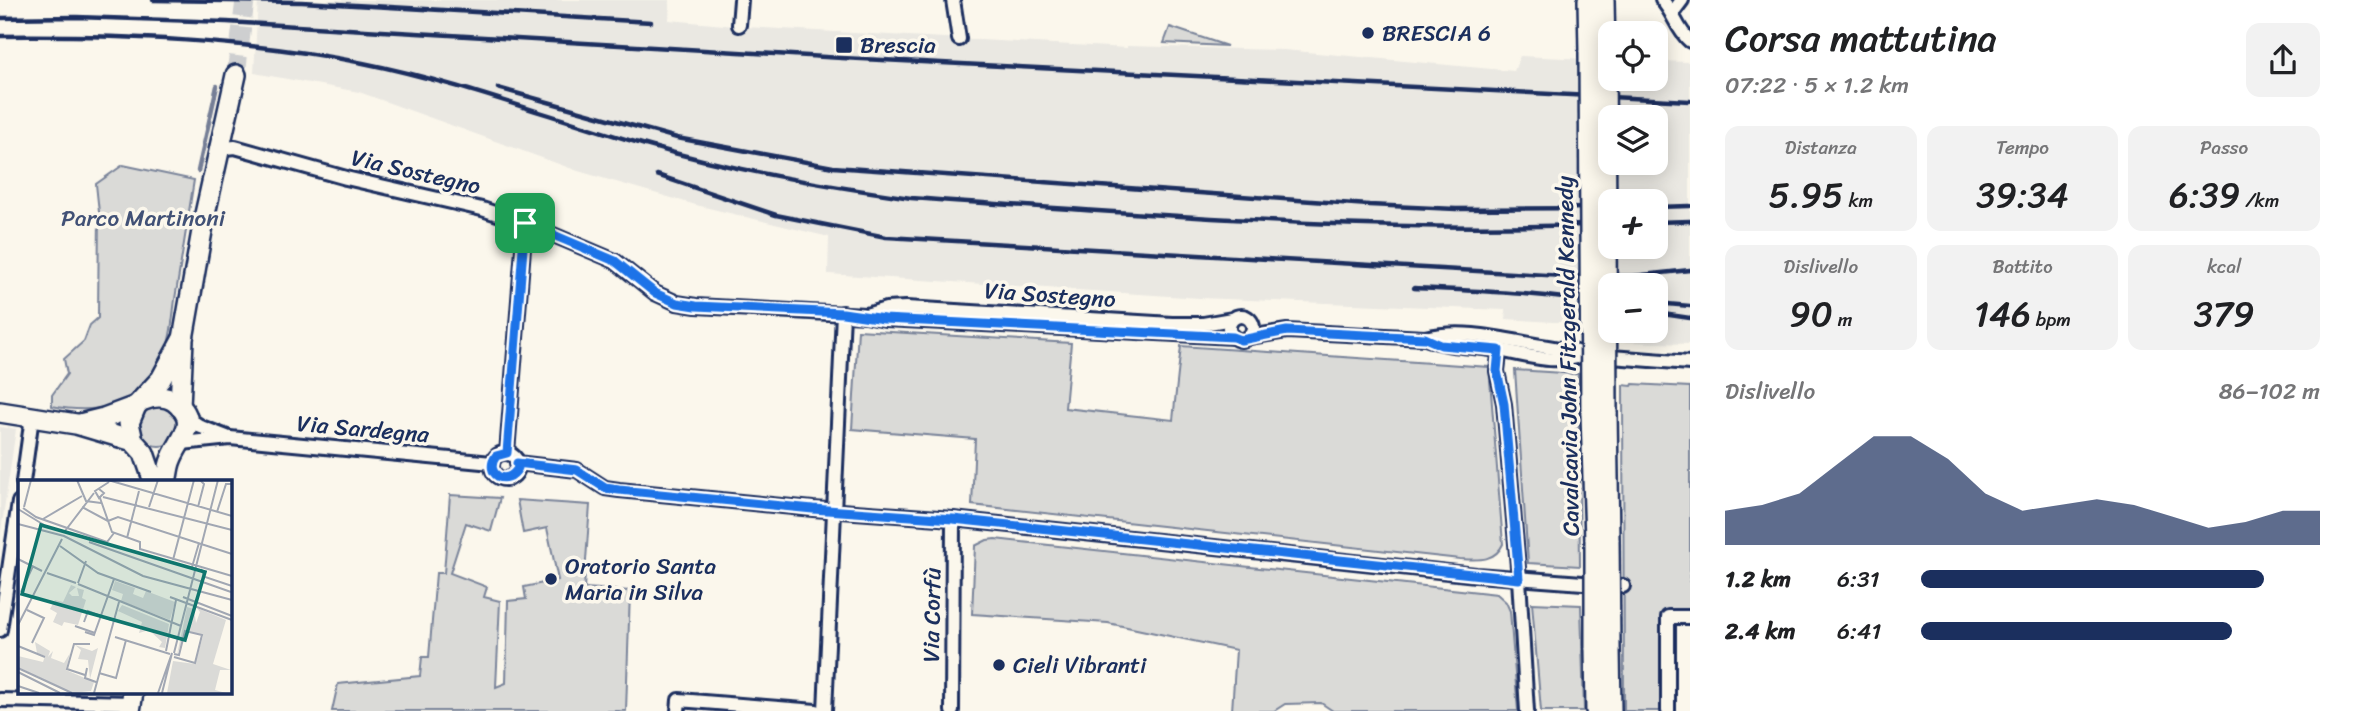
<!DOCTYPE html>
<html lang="it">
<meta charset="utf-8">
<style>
:root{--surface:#fff;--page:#f2f2f2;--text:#202124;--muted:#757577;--accent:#1b2f5e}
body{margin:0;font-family:Sriracha,sans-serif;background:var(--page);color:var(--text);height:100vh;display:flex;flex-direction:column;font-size:26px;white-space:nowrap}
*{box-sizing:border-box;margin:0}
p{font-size:23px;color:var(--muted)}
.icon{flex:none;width:38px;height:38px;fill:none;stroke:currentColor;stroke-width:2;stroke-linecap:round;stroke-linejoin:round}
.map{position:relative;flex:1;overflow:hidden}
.drawer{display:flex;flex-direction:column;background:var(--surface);width:665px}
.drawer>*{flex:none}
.controls{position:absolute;left:1598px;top:21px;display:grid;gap:14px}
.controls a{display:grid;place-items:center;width:70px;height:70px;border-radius:14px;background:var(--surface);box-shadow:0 4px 18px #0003;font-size:35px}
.pin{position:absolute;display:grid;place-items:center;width:60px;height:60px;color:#fff;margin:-30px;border-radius:14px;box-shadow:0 4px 10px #0006}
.round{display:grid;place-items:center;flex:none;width:74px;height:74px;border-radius:14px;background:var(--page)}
.summary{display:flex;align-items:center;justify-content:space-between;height:119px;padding:0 35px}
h1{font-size:38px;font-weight:600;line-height:52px}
.figures{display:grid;grid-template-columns:repeat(3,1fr);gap:10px;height:119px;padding:7px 35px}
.figures div{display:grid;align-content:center;border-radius:14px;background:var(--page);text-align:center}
.figures b{font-size:35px;font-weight:600}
.figures small{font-size:19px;font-weight:400}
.figures p{font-size:19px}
.chart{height:196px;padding:14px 35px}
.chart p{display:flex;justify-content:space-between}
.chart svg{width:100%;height:126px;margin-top:7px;fill:var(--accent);opacity:.7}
ul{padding:0 35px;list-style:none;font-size:23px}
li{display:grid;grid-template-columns:112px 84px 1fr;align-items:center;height:52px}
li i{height:18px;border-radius:9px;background:var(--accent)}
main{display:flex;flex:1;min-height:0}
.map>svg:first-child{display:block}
</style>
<main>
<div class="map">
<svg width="1690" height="711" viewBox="0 0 1690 711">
<rect width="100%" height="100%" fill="#fbf7ec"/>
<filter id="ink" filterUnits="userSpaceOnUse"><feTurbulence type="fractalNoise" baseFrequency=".0143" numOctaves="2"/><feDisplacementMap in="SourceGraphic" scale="14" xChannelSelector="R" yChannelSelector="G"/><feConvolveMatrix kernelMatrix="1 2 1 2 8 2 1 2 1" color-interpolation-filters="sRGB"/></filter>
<g filter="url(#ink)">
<g fill="#eae8e2" fill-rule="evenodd">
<path d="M258,0h412l-1,20 77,7 381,21v-2l157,4 230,21 6,-15 90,4v19h46v-18l34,1v282l-69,-2 1,-11h34v-46h-46v37h-57l-47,-3 -1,-9 -305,-12 -372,-24 1,-37 -133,-32 -118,-34 -219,-79 -105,-19zM1610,117h46v46h-46zM1610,201h46v46h-46z"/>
<path d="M0,427l16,2 -16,109z"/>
</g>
<g fill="#dadad7" stroke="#7a849a" stroke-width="2">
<path d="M1170,27l57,19 -63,-3z"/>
<path d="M123,165l71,15c-6,36 -11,71 -17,107 -4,20 -4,44 -11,64 -20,53 -63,65 -114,55v-11l15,-21 -3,-15 20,-18 6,-16 8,-7 1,-106 -3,-28z"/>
<path d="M858,330l213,13 -6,65 108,12 8,-74 308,21 14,177c-8,18 -25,16 -43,15l-488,-54 3,-66 -123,-10z"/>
<path d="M1515,370l63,4 2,192 -52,-3z"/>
<path d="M1633,384l57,3v225h-15l1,99h-52l-1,-326 9,1z"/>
<circle cx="159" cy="426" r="20"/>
<path d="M450,495l50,3 -9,33 -25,-8 -16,50 37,14 -3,10 16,4 -4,86 10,-4 2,-82 18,-2 -2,-12 34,-7 -11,-52 -24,5 -6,-33 73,5 -6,83 46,3 -4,120h-294l6,-27 82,-8 2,-19h7l7,-84h8z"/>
<path d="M995,539l502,55 9,8 4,9 8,100h-185l-12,-8 -36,1 -11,7h-42l4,-61 -128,-27 -136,-9 3,-68 12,-6z"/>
<path d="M1532,603l49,2 3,106h-43z"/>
</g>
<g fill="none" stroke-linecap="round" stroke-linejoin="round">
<path stroke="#747e96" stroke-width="4.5" d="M198,171l19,-85"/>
<path stroke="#cecfd0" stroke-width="19" stroke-dasharray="19 10" stroke-linecap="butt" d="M236,75l9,-75"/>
<g stroke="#1b2f5e" stroke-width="18">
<g id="street">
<path d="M953,0l6,39"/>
<path d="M1662,0c12,13 15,30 28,41"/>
<path d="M1673,12l9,-12"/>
<path d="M739,25l2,-25"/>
<path d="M219,155l6,-7 10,-1 111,31 136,31 43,14 90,38 40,32 22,10 19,3 170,9 19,4 348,18"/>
<path d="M866,315l20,-6 20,-1 266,16h31l29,-5"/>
<circle cx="1241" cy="328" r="12"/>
<path d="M1249,337l38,-6 138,7c47,-12 98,8 145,12l15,5 105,8"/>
<path d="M1425,338c22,9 43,8 66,11 34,4 58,17 93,6"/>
<path d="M1501,339l-4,32 7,33 15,175 8,132"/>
<path d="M186,417l15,10 26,10"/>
<path d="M182,443l48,-5 262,25"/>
<path d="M507,453l18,-230"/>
<circle cx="505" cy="466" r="13"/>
<path d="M517,463l60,7 28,18 14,2 194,19 140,10 523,56 147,11"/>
<path d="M23,482l9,-65"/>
<path d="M0,630l19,-128"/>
<path d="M0,700l132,3"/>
<path d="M678,711l1,-11 137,11"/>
<path d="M825,711l18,-398"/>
<path d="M952,711l1,-192"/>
<path d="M1668,711v-94h22"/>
</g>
</g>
<g stroke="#1b2f5e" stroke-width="24">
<g id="secondary">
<path d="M1588,0l1,52"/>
<path d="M1604,0l1,52"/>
<path d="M144,400c11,-4 21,-5 31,2 27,20 3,38 -4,58 -3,7 -3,15 -5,22"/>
<path d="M180,407l3,-68 22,-125 31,-139"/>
<path d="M0,412l76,12 57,17"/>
<path d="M1591,413l4,127"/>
<path d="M1607,413l2,127"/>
<path d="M80,424l24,-6 32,-12"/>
<path d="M154,482l-10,-29 -11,-12 -4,-18 7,-17 25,-27 21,-39"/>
<path d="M1595,648l1,63"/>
<path d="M1610,649l1,62"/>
<path d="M130,711l3,-19"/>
</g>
</g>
<use href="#street" stroke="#fbf7ec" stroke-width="12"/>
<use href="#secondary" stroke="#fbf7ec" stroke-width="19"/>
<g stroke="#1b2f5e" stroke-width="4.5">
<path d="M153,0l149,2 349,20"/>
<path d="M0,18l76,-1 151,5 615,36 848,43"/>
<path d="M0,36c121,-1 244,3 363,27 95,19 186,54 279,81 88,26 179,41 269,54 233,16 466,36 699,26"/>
<path d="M498,88l179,50 156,29 536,38 87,4 154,-1"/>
<path d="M657,175l119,40 110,22 677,39h70l57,-6"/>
<path d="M1656,207l34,-1"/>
<path d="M1656,222l34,-1"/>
<path d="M1414,288c66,3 131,5 196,17"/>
<path d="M1656,303l34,3"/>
<path d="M1656,313l34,5"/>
</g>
<g stroke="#1b2f5e" stroke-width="24" stroke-linecap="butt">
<g id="secondary-bridge">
<path d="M1589,52l2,361"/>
<path d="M1605,52l2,361"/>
<path d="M1595,540v108"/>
<path d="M1609,540l1,109"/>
</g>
</g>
<use href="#secondary-bridge" stroke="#fbf7ec" stroke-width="19"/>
</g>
</g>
<g fill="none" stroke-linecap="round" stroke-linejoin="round" filter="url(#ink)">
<g stroke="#fff" stroke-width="14">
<path id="route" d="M525,223l90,38 40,32 22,10 19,3 147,7 41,6 349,18 8,3 46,-9 138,7 16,7 58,5 -2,21 7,33 15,175 -566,-60 -140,-10 -194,-19 -14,-2 -28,-18 -60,-7 1,5c-11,20 -35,6 -22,-12l11,-3z"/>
</g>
<use href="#route" stroke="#1a73e8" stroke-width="9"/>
</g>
<g fill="#1b2f5e" stroke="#fbf7ec" stroke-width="2.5">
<circle cx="1368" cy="33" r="7"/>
<rect x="835" y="36" width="18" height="18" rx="3.5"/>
<circle cx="551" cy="579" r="7"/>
<circle cx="999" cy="665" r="7"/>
</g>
<g text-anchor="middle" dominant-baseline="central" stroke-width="7" stroke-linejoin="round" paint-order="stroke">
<g font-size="23" fill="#1b2f5e" stroke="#fbf7ec" text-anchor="start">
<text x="1382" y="33">BRESCIA 6</text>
<text x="860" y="45">Brescia</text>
<text x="565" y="566">Oratorio Santa<tspan x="565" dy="26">Maria in Silva</tspan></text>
<text x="1013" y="665">Cieli Vibranti</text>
</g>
<g font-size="23" fill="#1b2f5e" stroke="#fbf7ec">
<text transform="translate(416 172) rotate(13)">Via Sostegno</text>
<text transform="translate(1050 295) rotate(4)">Via Sostegno</text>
<text transform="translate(1568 356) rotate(-91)">Cavalcavia John Fitzgerald Kennedy</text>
<text transform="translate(363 429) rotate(5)">Via Sardegna</text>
<text transform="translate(932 615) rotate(-89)">Via Corfù</text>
</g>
<g font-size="23" fill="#415176" stroke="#fbf7ec">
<text x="143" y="218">Parco Martinoni</text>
</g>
</g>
<g transform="translate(18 480)">
<rect width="214" height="214" fill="#fbf7ec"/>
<path d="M97,101l20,7 -2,6 10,4 3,-7 29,11 -5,18 -49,-19 2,-7 -11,-4zM53,105l5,2 -7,6 3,3h7l-2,-8 7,2 -2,8 4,2 -8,25 -14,-3 -2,4 -9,-4 4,-9 -7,-4 5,-9 8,2zM104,125l47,19 -4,24 -6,-1 3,-5 -13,-12 -10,3 3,-11 -24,-11zM169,127l7,2 2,14 4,-11 -3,-4 29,12 -13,44 18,6h-11l-5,20 11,3h-59l6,-32 22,3 8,-28 -17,-5 -9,24zM17,162l15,9 -2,6 5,-6 -2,7 13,5 6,-10 -4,17 28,12 -3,9 -18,2 -55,-26v-11l25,6 2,-6 -8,-3zM57,165l17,6 6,-3 -8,31 -2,-19 -10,-1 3,-9z" fill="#dadad7"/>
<path fill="none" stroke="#a1a7b3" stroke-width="2" d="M59,0l9,21 15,2M90,0l124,36M81,9l5,4 -5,5 -4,-7 14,-9M85,17l129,33M82,18l12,34 28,10v7l92,27M6,27l7,-27M64,27l26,14M131,27l9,-27M180,27l6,-23 -4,-4M5,28l13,9 71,25 7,-9M0,29l26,16M199,32l9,-28h6M25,39l39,-23M90,41l10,-4 114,37M0,44l46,12 79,40 89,24M47,51l29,-38M109,58l12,-47M71,62l142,50M42,66l38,27 53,19M0,79l24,12M155,80l21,-80M174,87l7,-24M183,89l4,8 27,9M29,93l29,10M60,103l8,-22M60,104l103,42M3,112l12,-26M152,117l62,23M165,117l49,19M9,130l17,8 -12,25M66,142l4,-11 23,9M0,145l44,-86M57,146l20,7M67,152l9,3 20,-56M97,157l55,17M0,166l27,11M148,171l10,-51M156,173l44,-173M156,177l21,6 7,-28 -17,-4 -6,24 -5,-1M0,188l54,25M69,188l-2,10 11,4M0,192l42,21M81,193l17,5 10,-38M67,195l-18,-6 7,-25h16M0,206l21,7M76,213l25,-91M140,213l14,-40 -10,40"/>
<path fill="#0f766e" fill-opacity="0.15" stroke="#0f766e" stroke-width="3.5" d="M23,45l164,47 -20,68 -163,-46z"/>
<rect width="214" height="214" fill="none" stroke="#1b2f5e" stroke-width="3.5"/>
</g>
</svg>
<div class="controls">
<a><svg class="icon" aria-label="locate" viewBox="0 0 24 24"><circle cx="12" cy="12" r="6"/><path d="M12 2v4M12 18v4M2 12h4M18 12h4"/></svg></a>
<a><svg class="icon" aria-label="layers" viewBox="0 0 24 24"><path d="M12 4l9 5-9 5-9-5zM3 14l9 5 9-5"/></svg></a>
<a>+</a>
<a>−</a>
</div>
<div class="pin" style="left:525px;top:223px;background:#1e9e55"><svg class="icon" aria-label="arrive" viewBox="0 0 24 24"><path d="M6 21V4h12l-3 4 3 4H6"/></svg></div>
</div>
<section class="drawer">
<div class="summary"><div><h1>Corsa mattutina</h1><p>07:22 · 5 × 1.2 km</p></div><a class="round"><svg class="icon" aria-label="share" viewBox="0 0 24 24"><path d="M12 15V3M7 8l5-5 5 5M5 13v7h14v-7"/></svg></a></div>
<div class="figures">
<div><p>Distanza</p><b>5.95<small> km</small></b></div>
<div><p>Tempo</p><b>39:34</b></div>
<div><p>Passo</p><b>6:39<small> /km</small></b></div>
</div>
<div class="figures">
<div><p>Dislivello</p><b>90<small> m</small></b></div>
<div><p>Battito</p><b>146<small> bpm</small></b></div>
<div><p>kcal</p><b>379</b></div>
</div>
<div class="chart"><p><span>Dislivello</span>86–102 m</p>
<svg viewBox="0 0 160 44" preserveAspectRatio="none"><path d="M0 44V32L10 30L20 26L30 16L40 6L50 6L60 14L70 26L80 32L90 30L100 28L110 30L120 34L130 38L140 36L150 32L160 32V44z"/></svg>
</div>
<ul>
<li><b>1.2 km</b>6:31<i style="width:86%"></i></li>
<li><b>2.4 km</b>6:41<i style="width:78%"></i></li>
</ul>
</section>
</main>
